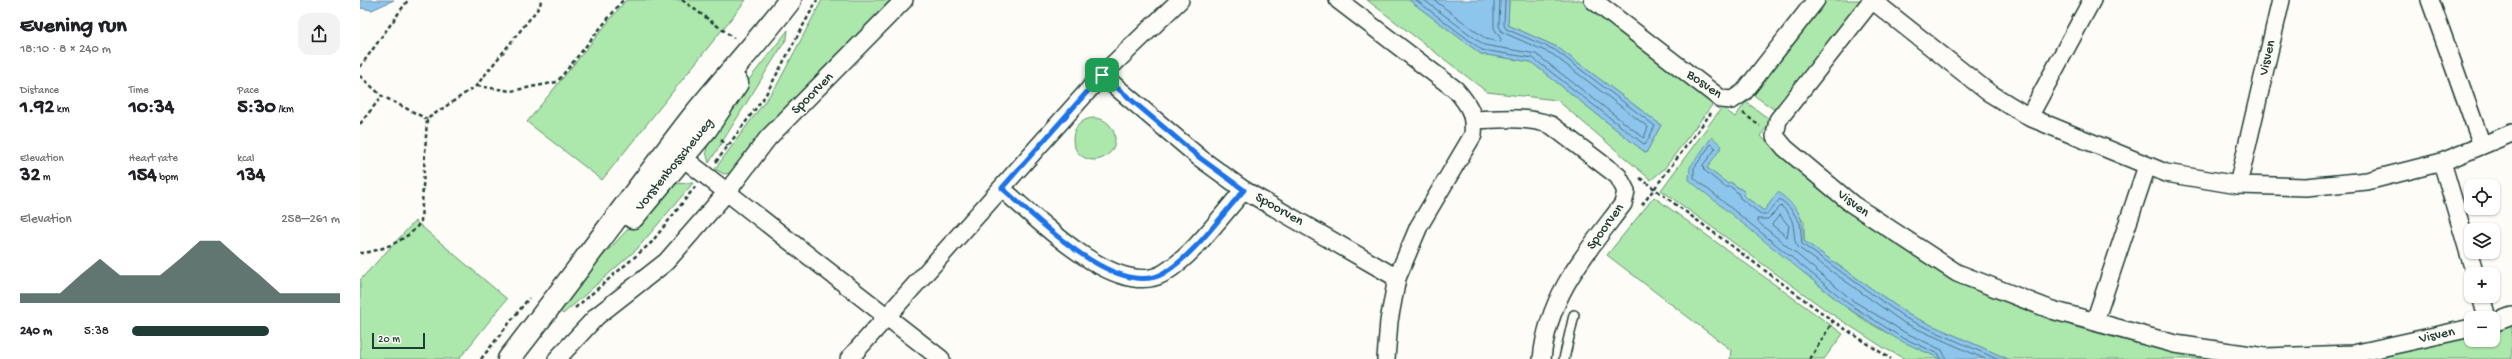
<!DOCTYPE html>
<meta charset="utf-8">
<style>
:root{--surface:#fff;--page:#f2f2f2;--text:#202124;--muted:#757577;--accent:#1f3d34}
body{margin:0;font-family:"Gochi Hand",sans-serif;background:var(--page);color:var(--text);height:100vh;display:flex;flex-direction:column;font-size:15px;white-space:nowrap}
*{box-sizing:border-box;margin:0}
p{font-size:13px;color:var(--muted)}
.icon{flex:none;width:22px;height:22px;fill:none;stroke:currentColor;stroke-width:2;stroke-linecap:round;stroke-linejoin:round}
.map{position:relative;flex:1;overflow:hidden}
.sheet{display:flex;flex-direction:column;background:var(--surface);width:360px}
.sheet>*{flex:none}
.controls{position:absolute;left:2104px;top:179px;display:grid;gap:8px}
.controls a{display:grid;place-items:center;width:36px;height:36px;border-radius:8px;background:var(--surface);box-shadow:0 1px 3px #0004;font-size:20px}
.scale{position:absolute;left:12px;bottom:10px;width:53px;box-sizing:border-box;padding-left:4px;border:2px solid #1f3d34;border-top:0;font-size:11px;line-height:14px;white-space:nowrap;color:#1f3d34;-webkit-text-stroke:3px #fdfcf7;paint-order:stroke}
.pin{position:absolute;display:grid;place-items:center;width:34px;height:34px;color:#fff;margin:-17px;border-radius:8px;box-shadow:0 2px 6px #0006}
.round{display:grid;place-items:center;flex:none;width:42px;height:42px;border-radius:12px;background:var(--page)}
.headline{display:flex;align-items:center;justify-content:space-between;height:68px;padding:0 20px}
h1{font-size:22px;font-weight:700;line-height:30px}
.metrics{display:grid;grid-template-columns:repeat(3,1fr);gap:6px;height:68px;padding:4px 20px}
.metrics div{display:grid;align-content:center}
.metrics b{font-size:20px;font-weight:700}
.metrics small{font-size:11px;font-weight:400}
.metrics p{font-size:11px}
.chart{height:112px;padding:8px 20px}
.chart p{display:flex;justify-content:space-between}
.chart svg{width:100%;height:72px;margin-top:4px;fill:var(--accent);opacity:.7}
ul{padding:0 20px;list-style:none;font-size:13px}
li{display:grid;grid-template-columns:64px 48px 1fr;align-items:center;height:30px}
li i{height:10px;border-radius:5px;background:var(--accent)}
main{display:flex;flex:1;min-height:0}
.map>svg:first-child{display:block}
</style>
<main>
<section class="sheet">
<div class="headline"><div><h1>Evening run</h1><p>18:10 · 8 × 240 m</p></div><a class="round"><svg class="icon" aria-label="share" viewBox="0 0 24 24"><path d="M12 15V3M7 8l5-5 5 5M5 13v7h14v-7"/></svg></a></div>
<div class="metrics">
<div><p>Distance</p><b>1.92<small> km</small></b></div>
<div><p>Time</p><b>10:34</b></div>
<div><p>Pace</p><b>5:30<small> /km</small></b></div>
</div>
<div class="metrics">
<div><p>Elevation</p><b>32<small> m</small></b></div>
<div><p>Heart rate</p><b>154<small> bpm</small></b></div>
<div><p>kcal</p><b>134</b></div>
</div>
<div class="chart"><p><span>Elevation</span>258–261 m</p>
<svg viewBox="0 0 160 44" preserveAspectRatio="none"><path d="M0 44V38L10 38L20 38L30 27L40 17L50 27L60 27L70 27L80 17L90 6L100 6L110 17L120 27L130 38L140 38L150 38L160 38V44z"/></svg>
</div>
<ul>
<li><b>240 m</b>5:38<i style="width:66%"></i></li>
</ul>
</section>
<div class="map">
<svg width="2152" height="359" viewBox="0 0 2152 359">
<rect width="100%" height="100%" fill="#fdfcf7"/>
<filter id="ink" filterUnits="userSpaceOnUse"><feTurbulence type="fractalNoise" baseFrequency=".025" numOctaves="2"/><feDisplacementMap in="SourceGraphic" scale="8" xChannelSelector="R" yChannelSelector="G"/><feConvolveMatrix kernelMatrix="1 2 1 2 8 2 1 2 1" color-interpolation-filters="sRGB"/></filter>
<g filter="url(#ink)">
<g fill="#ace7ac" stroke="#669270">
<path d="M266,0h120l-144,180 -75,-58z"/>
<path d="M462,0h72l-163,173 -7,1 -9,-5 62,-84z"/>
<path d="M1007,0h42l72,54 50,8 115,91 15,-28 -104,-78 -49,-22 1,-25h73l133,101 -51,68 -13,11 -94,-80 -70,-8z"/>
<path d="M1464,0h42l-87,113 -27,-19z"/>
<path d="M428,30l-1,8 -78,125 -3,-11 4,-23z"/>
<path d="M1386,102l26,19 -12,15 97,74 166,97 52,20 68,18 100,14h-235l-99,-44 -105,-74v-19l-26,-30 -14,19 -21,-16 2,-3 -15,-10 -2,2 -22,-17h-16c51,47 100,97 156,140 29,22 62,37 95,52h-36l-21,-11 -54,-35 -169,-123 61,-83 13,10z"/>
<circle cx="734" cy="139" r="21"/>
<path d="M333,183l-56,66 -74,65 -5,-5 30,-37 82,-88z"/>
<path d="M1294,197l189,137 -19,25h-94l1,-9 -124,-95z"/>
<path d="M55,221l92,78 -48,60h-99v-79z"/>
<path d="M2152,324v35h-198c53,-4 106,-7 157,-23v4h22v-11z"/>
</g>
<g fill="#8ec5ed" stroke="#628fa3">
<path d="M0,0h34l-22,10 -12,-2z"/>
<path d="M1049,0h100l-1,25 49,22 104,78 -15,28 -115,-91 -50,-8z"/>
<path d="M1352,137l10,9 -15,22 21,16 2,-2 15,10 -2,3 21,16 14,-19c21,17 25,22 26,49l105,74 99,44h-67l-42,-19 -53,-33 -157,-127 1,-13z"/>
</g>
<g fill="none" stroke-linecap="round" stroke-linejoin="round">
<g stroke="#4b737e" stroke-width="1">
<path d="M1056,0l66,50 51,8 112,87 10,-19 -100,-76 -49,-21 -2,-4 1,-25"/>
<path d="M1064,0l60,45 52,9 108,84 4,-11 -96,-73 -50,-22 -3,-6 1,-26"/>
<path d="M1074,0l52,39 14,3 1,-3 -7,-11v-28"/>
<path d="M1420,215l9,11 -2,11 -15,-12z"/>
<path d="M1581,359l-2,-5 -38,-17 -52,-33 -155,-126v-10l17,-24 5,4 -13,17 1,5 21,17h6l7,6 2,5 21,16h6l13,-15 10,9 10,15 2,21 105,75 90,40"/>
<path d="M1586,359l-4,-9 -38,-18 -52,-32 -94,-78 -1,-3h11l13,-13c20,17 8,31 18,42l105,75 81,36"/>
</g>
<g stroke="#1f3d34" stroke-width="12">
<path id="service" d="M1204,359l10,-44"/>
</g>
<g stroke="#1f3d34" stroke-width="20">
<g id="minor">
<path d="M978,0l118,90c13,15 19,24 17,45l-54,91 -22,52 -8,43 -3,38"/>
<path d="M1233,0l128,99 11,1 12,-8 72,-92"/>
<path d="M1512,0l-94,120 -3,16 10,12 67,56 105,69 95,37 123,34 90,13 88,-3 118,-26"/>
<path d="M1512,0l116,92 41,25 137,56 72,12 68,2 61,-6 75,-19 70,-29"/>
<path d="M2070,0l52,145"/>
<path d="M742,75l98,83 44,32 153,88"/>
<path d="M1669,117l63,-117"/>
<path d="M1114,120c25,-1 54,-4 77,5l67,51 8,15 -3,13c-37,49 -75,91 -81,155"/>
<path d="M313,150l268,209"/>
<path d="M2082,162l33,112"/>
<path d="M1878,185l43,-185"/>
<path d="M642,189c34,28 115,112 162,84 30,-18 57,-57 80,-83"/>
<path d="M2121,296l6,22"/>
<path d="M1735,321l52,-155"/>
<path d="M2133,323l19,-7"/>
<path d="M197,359l40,-43 69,-54 61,-70 41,-54 136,-138"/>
<path d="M489,359l253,-284 78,-75"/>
</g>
</g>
<g stroke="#1f3d34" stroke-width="25">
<g id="tertiary">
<path d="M273,217l73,-88 31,-46"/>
<path d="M149,359c62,-79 121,-161 183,-241 32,-40 67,-77 98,-118"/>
</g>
</g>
<g stroke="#1f3d34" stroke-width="2.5" stroke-dasharray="4 3" stroke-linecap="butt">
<path d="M322,0l52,38"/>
<path d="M0,67l48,-67"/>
<path d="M0,76l22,20 45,23"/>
<path d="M117,86l34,5 46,-9 66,-82"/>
<path d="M1383,113l17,13"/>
<path d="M0,124l22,-28"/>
<path d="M361,140l7,6"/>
<path d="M356,162l49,-66 52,-96"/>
<path d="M1280,178l193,143 58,38"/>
<path d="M1282,205l69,-92"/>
<path d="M0,253c19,-1 51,-14 61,-32l6,-102 49,-33 64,-80 1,-6"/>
<path d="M215,308l76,-65 44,-56"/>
<path d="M121,359l48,-61"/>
<path d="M1450,359l23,-38"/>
</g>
<use href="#service" stroke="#fdfcf7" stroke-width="9"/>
<use href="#minor" stroke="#fdfcf7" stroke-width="17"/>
<use href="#tertiary" stroke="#fdfcf7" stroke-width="22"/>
</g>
</g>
<g fill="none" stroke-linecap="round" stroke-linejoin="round" filter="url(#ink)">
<g stroke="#fff" stroke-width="8">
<path id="route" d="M742,75l98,83 44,32c-23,26 -50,65 -80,83 -47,28 -128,-56 -162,-85z"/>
</g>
<use href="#route" stroke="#1a73e8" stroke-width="5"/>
</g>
<g text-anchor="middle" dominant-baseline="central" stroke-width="3" stroke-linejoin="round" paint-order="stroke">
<g font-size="14" fill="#1f3d34" stroke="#fdfcf7">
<text transform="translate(1908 58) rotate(-77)">Visven</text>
<text transform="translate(1344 85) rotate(35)">Bosven</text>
<text transform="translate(453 94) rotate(-45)">Spoorven</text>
<text transform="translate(315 165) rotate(-51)">Vorstenbosscheweg</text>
<text transform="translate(1493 204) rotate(37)">Visven</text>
<text transform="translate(919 210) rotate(30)">Spoorven</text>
<text transform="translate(1246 227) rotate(-54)">Spoorven</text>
<text transform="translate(2077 336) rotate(-12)">Visven</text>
</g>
</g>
</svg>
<div class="controls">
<a><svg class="icon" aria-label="locate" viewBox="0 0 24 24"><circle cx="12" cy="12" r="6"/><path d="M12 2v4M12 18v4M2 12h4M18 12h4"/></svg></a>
<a><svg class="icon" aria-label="layers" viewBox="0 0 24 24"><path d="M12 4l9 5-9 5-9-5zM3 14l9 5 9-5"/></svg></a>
<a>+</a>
<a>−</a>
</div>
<div class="scale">20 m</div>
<div class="pin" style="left:742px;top:75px;background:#1e9e55"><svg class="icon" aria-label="arrive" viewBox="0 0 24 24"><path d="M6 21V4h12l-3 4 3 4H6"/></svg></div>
</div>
</main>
